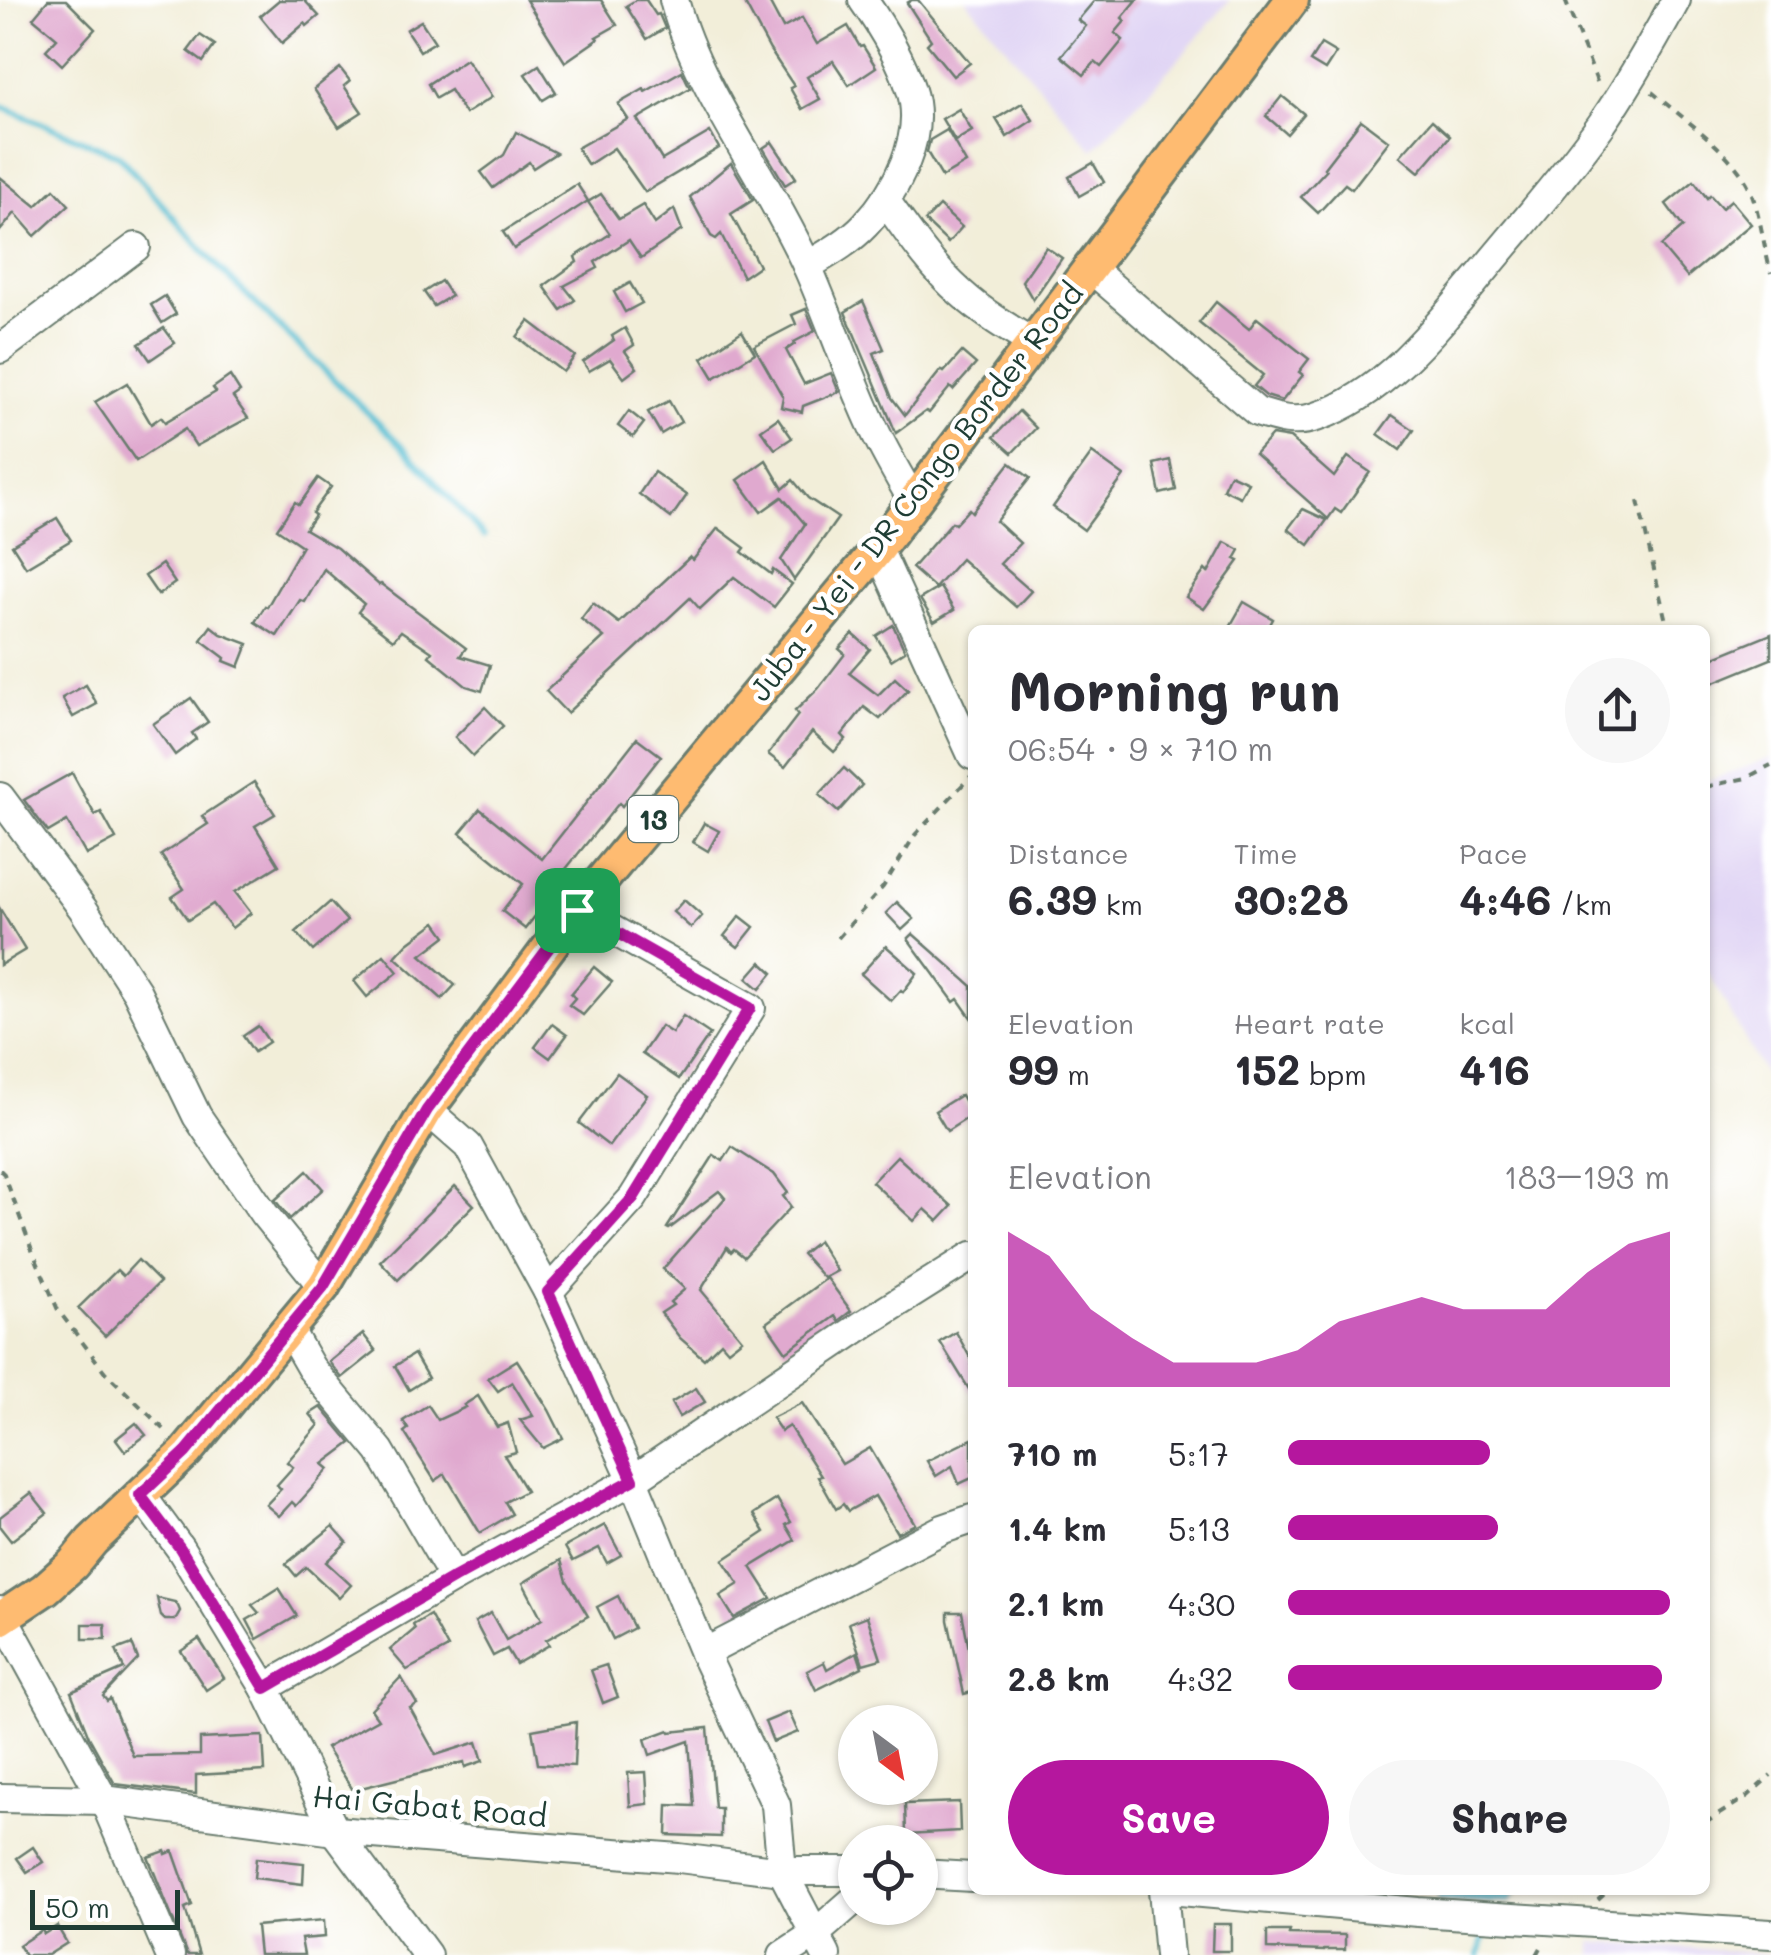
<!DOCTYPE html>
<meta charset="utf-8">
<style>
:root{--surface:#fff;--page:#f7f7f7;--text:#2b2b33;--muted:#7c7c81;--accent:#b5179e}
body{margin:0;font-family:Mali,sans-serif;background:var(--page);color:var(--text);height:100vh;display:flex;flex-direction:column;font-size:38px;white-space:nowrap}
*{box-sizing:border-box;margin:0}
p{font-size:32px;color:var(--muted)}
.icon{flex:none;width:55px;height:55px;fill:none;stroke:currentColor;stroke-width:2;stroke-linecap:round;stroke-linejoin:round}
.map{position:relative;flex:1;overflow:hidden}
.details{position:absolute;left:968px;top:625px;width:742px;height:1270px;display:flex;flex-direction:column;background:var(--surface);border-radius:15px;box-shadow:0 2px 8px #0004}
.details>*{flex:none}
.needle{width:65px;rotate:148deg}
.buttons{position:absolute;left:838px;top:1705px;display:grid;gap:20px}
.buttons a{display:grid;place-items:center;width:100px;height:100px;border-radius:50%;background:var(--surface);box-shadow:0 2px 8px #0004;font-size:50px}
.scale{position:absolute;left:30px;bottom:25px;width:150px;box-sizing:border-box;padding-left:10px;border:5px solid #1f3d34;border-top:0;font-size:28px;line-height:35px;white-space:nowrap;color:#1f3d34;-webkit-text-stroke:8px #fff;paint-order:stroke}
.pin{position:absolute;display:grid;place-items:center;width:85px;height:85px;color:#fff;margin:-42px;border-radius:20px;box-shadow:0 5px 15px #0006}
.round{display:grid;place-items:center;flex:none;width:105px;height:105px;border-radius:52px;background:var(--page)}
.head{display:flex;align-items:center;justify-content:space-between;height:170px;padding:0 40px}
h1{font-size:55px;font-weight:800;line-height:75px}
.metrics{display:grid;grid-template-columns:repeat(3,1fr);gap:15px;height:170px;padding:10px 40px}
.metrics div{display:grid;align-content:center}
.metrics b{font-size:42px;font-weight:800}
.metrics small{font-size:28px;font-weight:400}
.metrics p{font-size:28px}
.chart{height:280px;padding:20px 40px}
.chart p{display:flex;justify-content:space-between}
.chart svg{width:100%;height:180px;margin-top:10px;fill:var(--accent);opacity:.7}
.cta{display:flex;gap:20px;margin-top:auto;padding:20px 40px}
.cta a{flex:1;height:115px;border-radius:60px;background:var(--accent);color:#fff;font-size:40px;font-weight:800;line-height:115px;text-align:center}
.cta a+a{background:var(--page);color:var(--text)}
ul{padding:0 40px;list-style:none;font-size:32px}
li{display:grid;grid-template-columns:160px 120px 1fr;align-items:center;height:75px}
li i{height:25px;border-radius:12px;background:var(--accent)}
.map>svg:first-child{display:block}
</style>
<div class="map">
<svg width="1771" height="1955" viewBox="0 0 1771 1955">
<rect width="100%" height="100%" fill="#fff"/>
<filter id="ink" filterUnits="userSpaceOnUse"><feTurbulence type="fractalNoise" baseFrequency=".01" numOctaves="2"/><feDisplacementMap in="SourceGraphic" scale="20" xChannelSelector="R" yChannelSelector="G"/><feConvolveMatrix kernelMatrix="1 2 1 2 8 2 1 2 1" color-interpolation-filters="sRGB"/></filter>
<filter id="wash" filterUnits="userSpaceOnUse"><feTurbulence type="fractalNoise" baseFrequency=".0048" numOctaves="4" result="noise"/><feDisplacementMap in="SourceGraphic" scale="40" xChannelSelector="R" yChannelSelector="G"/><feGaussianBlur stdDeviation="2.25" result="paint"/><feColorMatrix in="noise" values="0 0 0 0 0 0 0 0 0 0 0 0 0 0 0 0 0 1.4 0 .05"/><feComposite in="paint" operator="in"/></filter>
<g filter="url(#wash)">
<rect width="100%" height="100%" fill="#f2eed9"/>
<g fill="#e0d4f4">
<path d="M966,0h264l-52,60 -85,90z"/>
<path d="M1771,758v328l-66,-119v-185z"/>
<path d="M1592,1942l179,12v1h-179z"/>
</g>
<path fill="#55bed2" stroke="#3a7e83" stroke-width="2.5" d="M1437,1890h81l-9,13 -71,-3z"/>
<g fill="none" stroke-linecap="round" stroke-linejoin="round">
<g stroke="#55bed2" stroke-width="6">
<path d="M0,106l118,49 101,113 186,181 79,87"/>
<path d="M1479,1955l8,-30"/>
</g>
</g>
<g id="blocks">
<g fill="#e0a9cf">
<path d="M48,0h18l29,29 -33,36 -16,-15 11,-12 -24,-20z"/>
<path d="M279,0h25l15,16 -12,10 -2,-3 -23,20 -22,-27z"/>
<path d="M526,0h75l16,25 -21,12 2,2 -33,23z"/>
<path d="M636,0h10l10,15 3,-1 6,14 -18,11 -21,-33z"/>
<path d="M743,0h25l15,28 19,-10 15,26 31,-18 12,21 3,-1 13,21 -27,18 -16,-24 -26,16 13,22 -18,10 -12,-21 4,-2 -24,-36z"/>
<path d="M912,0h6l52,63 -17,13 -26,-32 4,-4 -24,-37z"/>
<path d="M1095,0h42l-15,18 3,3 -10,12 8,7 -22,27 -6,-5 -11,13 -23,-19 25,-30 -8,-6z"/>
<path d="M421,21l14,21 -15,9 -14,-21z"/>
<path d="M200,35l15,10 -12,17 -15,-11z"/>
<path d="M1321,44l15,9 -11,17 -15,-9z"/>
<path d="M466,59l26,38 -27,17 -15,-24 -14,8 -8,-14z"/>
<path d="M539,65l17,27 -13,8 -18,-26z"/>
<path d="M340,68l10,13 -6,5 18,26 -23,15 -25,-38z"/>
<path d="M682,71l8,17 -53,31 25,41 48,-28 9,16 -74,44 -31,-44 -26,17 -11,-17 51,-29 -10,-15 26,-15 1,3z"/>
<path d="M1282,96l22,18 -17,20 -21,-18z"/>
<path d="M1022,103l11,17 -26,17 -11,-18z"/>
<path d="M959,109l13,22 -17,10 -13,-22z"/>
<path d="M1361,120l28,21 -37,48 -7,-5 -27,29 -17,-16 25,-27 -2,-2z"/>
<path d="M1432,120l18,16 -31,36 -19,-16z"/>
<path d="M947,130l19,33 -24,14 -15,-25 3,-12z"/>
<path d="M516,132l40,21 -23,15 -4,-6 -36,26 -12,-16 23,-17z"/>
<path d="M772,142l24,36 -11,7 -22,-37z"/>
<path d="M731,163l22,37 -22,14 28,52 -16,11 -22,-43 -5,5 -5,-3 -21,-39z"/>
<path d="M1093,163l11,19 -25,14 -10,-19z"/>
<path d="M0,177l36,29 18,-17 15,16 -34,31 -20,-23 -15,18z"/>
<path d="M1694,181l13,17 3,-3 12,13 9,-8 20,24 -64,53 -26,-31 22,-19 -17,-23z"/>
<path d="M577,184l11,17 -74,48 -11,-17z"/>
<path d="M601,194l18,25 24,-14 12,19 19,-15 8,21 -41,28 -12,-18 -34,22 3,6 -34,18 11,14 -14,10 -17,-24 33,-24 -2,-5 35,-23 -22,-32z"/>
<path d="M939,206l23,21 -14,16 -23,-22z"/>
<path d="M1046,247l16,11 -29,42 -11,-19z"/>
<path d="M441,281l10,15 -17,10 -10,-14z"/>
<path d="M630,283l12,20 -17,9 -11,-20z"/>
<path d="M165,296l11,18 -14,9 -11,-18z"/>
<path d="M863,301l21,48 -10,4 18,45 13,17 36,-45 3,2 18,-20 14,12 -23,26 -3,-3 -21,26 -3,-2 -30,22 -51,-121z"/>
<path d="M1216,302l33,27 8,-11 52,41 -10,13 4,3 -21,26 -16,-5 -12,-10 9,-11 -64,-52z"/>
<path d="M806,309l9,22 -21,11 1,2 -9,6 18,34 27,-11 8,19 -36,14 -1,6 -21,-5 2,-10 -29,-51 42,-22 -4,-9z"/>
<path d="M529,321l46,35 -12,16 -46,-35z"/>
<path d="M164,328l11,15 -25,17 -11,-16z"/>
<path d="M625,328l9,17 -9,6 12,17 -13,10 -14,-19 -21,12 -6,-9 31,-22 -2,-4z"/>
<path d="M742,331l13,22 -41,25 -12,-20z"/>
<path d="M230,376l10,16 -7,5 15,21 -52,28 -11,-17 -49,32 -41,-59 32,-19 24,41 10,-7 4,5 51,-30 -3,-4z"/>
<path d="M669,401l12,21 -20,12 -13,-22z"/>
<path d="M629,411l15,12 -11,14 -15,-11z"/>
<path d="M1019,411l17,17 -24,25 -18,-16z"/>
<path d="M1392,415l22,15 -14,20 -22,-16z"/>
<path d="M778,418l14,20 -17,11 -14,-19z"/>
<path d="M1272,435l18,3 44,39 14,-20 22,15 -29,41 -6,-4 -7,10 -73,-65z"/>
<path d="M1092,453l32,23 -40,54 -31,-23z"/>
<path d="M766,460l17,29 10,-9 15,18 30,20 -44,62 -13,-20 24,-36 -23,-27 -21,15 -23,-32z"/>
<path d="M1170,460l6,30 -16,4 -6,-30z"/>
<path d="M1010,463l20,15 -34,43 24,22 -20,21 31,27 -15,16 -55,-48 -26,29 -23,-20 40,-46 3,2 14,-15 3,3z"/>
<path d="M654,472l33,23 -16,23 -32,-24z"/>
<path d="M1230,474l18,8 -8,15 -17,-8z"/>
<path d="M318,478l13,9 -19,26 3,2 -10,14 32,19 42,37 2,-1 85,64 -6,8 30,9 -8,26 -16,-5 -37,-30 3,-4 -31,-21 -8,9 -35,-28 6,-8 -40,-35 -19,33 -5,-2 -23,36 -22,-14 10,-16 2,1 35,-61 -25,-17 18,-27 4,3z"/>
<path d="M1303,509l24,11 -18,25 -21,-16z"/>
<path d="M57,518l14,22 -45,27 -14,-22z"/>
<path d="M718,528l27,20 -3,4 29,22 2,-4 19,14 -18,23 -40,-30 -34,32 -10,-11 -123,115 -21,-22 58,-54 -23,-18 12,-16 26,20 71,-66 3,3z"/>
<path d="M1225,542l15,8 -5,9 4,2 -35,48 -18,-12 19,-27 3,3z"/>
<path d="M162,564l13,19 -17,12 -13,-19z"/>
<path d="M940,587l14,23 -20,12 -14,-23z"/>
<path d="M1244,602l29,17 -6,11h-39z"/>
<path d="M893,625l12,26 -14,9 -15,-24z"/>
<path d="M211,626l10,8 27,10 -9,23 -15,-6 1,-3 -24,-18z"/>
<path d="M853,634l17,15 -21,24 29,22 17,-17 13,12 -28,29 -16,-12 -22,28 4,4 -12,13 -22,-20 -27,35 -17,-13 30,-39 -3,-4 23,-22 27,-35 -6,-5z"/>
<path d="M1771,634v25l-66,27v-25z"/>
<path d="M86,685l11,19 -24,13 -11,-19z"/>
<path d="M191,698l17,24 -16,11 4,6 -21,16 -22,-31z"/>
<path d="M485,707l18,19 -30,30 -18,-19z"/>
<path d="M637,738l24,18 -39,50 -3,-3 -62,77 4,3 -36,46 -23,-18 21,-27 -63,-51 20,-24 62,50z"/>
<path d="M844,768l18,17 -24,27 -19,-17z"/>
<path d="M72,773l23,42 6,-3 15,27 -30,16 -19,-34 -19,11 -24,-32z"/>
<path d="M254,782l21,32 -20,12 24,39 -44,27 16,21 -19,15 -19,-24 -25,16 -16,-23 12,-8 -23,-34 47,-31 -6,-8z"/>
<path d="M704,823l15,8 -11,20 -15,-9z"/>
<path d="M684,900l18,16 -11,12 -18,-16z"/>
<path d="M330,902l17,19 -34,30 -17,-19z"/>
<path d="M897,902l17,17 -12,11 -16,-17z"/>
<path d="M0,909l25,41 -25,15z"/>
<path d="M740,916l14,11 -16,20 -14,-11z"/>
<path d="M436,922l10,14 -25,19 34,30 -13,14 -47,-42 13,-14z"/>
<path d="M913,934l59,52v33l-14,-20 -4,3 -46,-63z"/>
<path d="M886,946l31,27 -14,19 -2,-2 -10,11 -30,-27z"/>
<path d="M384,955l14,17 -31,25 -13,-16z"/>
<path d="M761,962l12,11 -13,16 -13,-11z"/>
<path d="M594,967l18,15 -29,33 -14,-10 6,-7 -4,-4z"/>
<path d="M683,1016l27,18 -31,45 -37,-25 19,-28 11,7z"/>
<path d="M552,1024l15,11 -17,23 -15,-11z"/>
<path d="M258,1026l11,16 -15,10 -11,-16z"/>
<path d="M617,1073l30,22 -38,51 -30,-23z"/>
<path d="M961,1095l11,20 -25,16 -12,-20z"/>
<path d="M732,1147l42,27 14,19 -5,3 8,11 -47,50 -10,-8 -3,3 -4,-5 -26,43 41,49 -14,11 -7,-8 -17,17 -24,-21 -19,-25 12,-8 -3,-3 15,-13 -22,-20 62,-71 -6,-7 -50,38 -2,-1 47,-73 9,6z"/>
<path d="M897,1156l55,50 -14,15 -13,-12 -11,12 -42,-39z"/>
<path d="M307,1171l16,18 -33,30 -15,-19z"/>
<path d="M455,1186l19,19 -76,75 -18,-19z"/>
<path d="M818,1241l19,30 -13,7 -22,-24z"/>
<path d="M138,1260l22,22 -55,54 -27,-28 39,-38 6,6z"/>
<path d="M827,1278l24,33 -13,10 -3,-5 -49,36 -20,-29z"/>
<path d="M956,1332l16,29v33l-32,-52z"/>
<path d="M363,1334l13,17 -34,27 -13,-16z"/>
<path d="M414,1354l14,24 -19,12 -14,-24z"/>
<path d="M517,1360l32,50 14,28 -20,10 -23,-28 13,-4 -21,-34 -14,9 -10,-13z"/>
<path d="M696,1388l9,14 -26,15 -8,-14z"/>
<path d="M478,1396l19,31 11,-4 8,29 -12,3 22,36 -21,11 7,12 -32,19 -35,-59 -10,7 -31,-49 4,-3 -5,-8 25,-16 10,15 28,-13 -2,-2z"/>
<path d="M802,1403l40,61 28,-16 45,76 -18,9 -22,-37 -27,15 -5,-7 -7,5 -18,-32 3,-1 -32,-50 -8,5 -9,-13z"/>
<path d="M321,1407l30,36 -28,21 6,5 -33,37 -4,-4 -13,14 -13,-11 15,-16 -4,-4 16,-18 -6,-5 32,-37 -9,-11z"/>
<path d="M136,1423l10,12 -21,16 -9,-12z"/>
<path d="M972,1439v39l-13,6 -7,-18 -16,10 -9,-15z"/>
<path d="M31,1493l16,20 -36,28 -11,-14v-10z"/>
<path d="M777,1499l14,23 -5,3 9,15 -44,27 20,31 -37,20 -14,-22 19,-12 -16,-24 42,-28 -11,-18z"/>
<path d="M605,1525l16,30 -14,8 -8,-15 -26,13 -8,-14z"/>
<path d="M333,1526l14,16 -21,20 25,23 -12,13 -33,-31 -10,9 -10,-12z"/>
<path d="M561,1560l6,21 21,35 -42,24 3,5 -33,19 -9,-15 -14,7 -18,-34 16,-9 15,27 36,-21 -19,-36z"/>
<path d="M279,1588l18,28 -40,23 -10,-19 12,-7 -7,-8z"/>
<path d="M618,1596l16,32 -21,11 -16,-32z"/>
<path d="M157,1598l18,4 3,4 2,5 -5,9h-10l-4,-4z"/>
<path d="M948,1612h14l10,53v27l-8,2 -16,-74z"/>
<path d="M430,1615l18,33 -41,22 -17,-20 25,-21 -2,-4z"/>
<path d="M867,1616l14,43 -18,5 -14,-41z"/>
<path d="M83,1624h22l1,15h-23z"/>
<path d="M199,1639l25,39 -18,12 -25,-39z"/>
<path d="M132,1644l6,15 -35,37 4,5 3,-2 23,57 67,-1v-16l63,-3 2,35 -69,4v19l-81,-10 -26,-47 -18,-45 53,-23 -8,-19z"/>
<path d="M857,1652l5,15 -46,23 -9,-19 17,-9 3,7z"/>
<path d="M606,1665l12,32 -15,6 -12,-33z"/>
<path d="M401,1677l16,27 -7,4 26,47 41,-13 6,19 -18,6 -1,-5 -111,28 -27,-42 52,-29 -7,-10z"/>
<path d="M789,1712l9,20 -25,10 -8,-20z"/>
<path d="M576,1722l-2,44 -36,-2 -6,-34z"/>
<path d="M708,1728l7,80h6v29l-54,-2 1,-30 26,1 -5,-65 -39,14 -5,-16 24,-9 1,2z"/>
<path d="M646,1772l2,32 -18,2 -2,-33z"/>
<path d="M959,1802l1,29 -54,3 -1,-30z"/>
<path d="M33,1847l10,15 -16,10 -10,-14z"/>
<path d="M165,1851l1,3 7,-3 19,54 -7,3 14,47h-12l-39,-98z"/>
<path d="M256,1858l48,5 -1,21 -49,-6z"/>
<path d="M324,1920l1,17 -24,2 3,16h-45l-3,-29z"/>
<path d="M1213,1924h18v27h-19z"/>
<path d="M57,1926l10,17 -19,12h-23l-6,-10 23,-15 2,4z"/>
<path d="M1267,1931h23l-1,3 56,1v15h-21v1l-57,-2z"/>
</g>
</g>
</g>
<g filter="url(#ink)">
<use href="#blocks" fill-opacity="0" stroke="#697b6e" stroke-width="2.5"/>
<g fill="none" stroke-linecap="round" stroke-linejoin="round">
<g stroke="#697b6e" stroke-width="32">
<g id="minor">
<path d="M674,0c25,93 93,177 133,266 24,54 42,110 67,163 12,26 27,50 40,74"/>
<path d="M885,200c23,32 46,67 76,93 22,20 47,35 72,50"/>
<path d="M807,266c20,-12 42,-24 58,-41 31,-33 61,-89 46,-135 -10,-32 -29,-63 -48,-90"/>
<path d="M1090,268l167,144c21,7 38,12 59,5 70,-22 125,-95 170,-149 39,-47 80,-94 115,-143 28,-40 52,-83 75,-125"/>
<path d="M0,349l136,-102"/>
<path d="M878,549l94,206"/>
<path d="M0,797l83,112 54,83 60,124 67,98 59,73"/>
<path d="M427,1110l41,36 80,146 85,188 71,173 72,152 6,66 44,84"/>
<path d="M548,1292l85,-94 118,-190 -174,-98"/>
<path d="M288,1328l23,40 69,83 74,127"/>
<path d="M141,1495l39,53 85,140 70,143 92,124"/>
<path d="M0,1611l104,189 66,155"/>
<path d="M704,1653l239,-124 29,-10"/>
<path d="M265,1688l189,-110 179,-98 231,-156 108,-68"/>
<path d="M0,1798l104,2 231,31 344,27 103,13h73"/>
<path d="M920,1874l52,3"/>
<path d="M1163,1890l6,65"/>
<path d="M1169,1890l249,22 353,22"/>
<path d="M783,1955l32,-21 40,-35"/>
</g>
</g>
<g stroke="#697b6e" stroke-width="38">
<path id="major" d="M0,1619l45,-30 28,-25 19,-23 94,-89 137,-165 104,-177 150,-200 301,-361 414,-549"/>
</g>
<g stroke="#697b6e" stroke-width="4" stroke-dasharray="8 8" stroke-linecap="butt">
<path d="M1565,0l33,84"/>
<path d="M1652,92c30,26 75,56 95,91 13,25 16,62 24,90"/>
<path d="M1638,501l30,129"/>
<path d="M1705,787l41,-9 25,-13"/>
<path d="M838,938l45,-51 32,-52 55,-58"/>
<path d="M0,1170l4,4 28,76 26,60 47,62 64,62"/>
<path d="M1705,1823l43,-27 23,-21"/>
<path d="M1598,1900l11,-10"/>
<path d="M1537,1955l7,-13"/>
</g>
<use href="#minor" stroke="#fff" stroke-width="28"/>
<use href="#major" stroke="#febb71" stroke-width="32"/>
</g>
</g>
<g fill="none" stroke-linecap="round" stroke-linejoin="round" filter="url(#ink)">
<g stroke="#fff" stroke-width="20">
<path id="route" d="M577,910l173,98 -117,190 -85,94 85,188 -179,98 -189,110 -85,-140 -40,-53 46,-43 137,-165 104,-177z"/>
</g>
<use href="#route" stroke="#b5179e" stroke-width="12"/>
</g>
<g text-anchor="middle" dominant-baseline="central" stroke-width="9" stroke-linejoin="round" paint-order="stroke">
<rect fill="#fff" stroke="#627771" stroke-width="2.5" x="628" y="796" width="50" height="46" rx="8"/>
<g font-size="28" font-weight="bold" fill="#1f3d34">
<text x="653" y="819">13</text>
</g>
<g font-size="30" fill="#1f3d34" stroke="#fff">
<text transform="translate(915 491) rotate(-52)">Juba - Yei - DR Congo Border Road</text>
<text transform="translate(430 1805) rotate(5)">Hai Gabat Road</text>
</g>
</g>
</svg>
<div class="buttons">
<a><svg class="needle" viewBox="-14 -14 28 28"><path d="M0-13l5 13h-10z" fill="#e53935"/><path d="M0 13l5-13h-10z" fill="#7c7c81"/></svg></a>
<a><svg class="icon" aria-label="locate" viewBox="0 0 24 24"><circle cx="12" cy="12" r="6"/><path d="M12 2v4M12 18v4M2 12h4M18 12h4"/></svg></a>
</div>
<div class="scale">50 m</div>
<div class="pin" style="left:577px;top:910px;background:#1e9e55"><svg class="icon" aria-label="arrive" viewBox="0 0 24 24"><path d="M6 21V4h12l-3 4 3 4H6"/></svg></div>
<section class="details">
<div class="head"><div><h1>Morning run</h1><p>06:54 · 9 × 710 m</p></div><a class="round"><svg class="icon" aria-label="share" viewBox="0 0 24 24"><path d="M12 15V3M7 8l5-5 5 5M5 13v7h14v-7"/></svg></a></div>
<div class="metrics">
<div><p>Distance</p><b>6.39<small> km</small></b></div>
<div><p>Time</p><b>30:28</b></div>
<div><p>Pace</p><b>4:46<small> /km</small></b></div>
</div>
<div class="metrics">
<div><p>Elevation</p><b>99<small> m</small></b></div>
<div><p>Heart rate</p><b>152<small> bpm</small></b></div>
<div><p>kcal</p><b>416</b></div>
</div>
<div class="chart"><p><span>Elevation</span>183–193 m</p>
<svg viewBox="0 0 160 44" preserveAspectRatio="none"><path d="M0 44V6L10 12L20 25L30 32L40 38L50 38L60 38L70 35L80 28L90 25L100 22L110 25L120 25L130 25L140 16L150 9L160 6V44z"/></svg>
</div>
<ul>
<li><b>710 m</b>5:17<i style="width:53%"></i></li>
<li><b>1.4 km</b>5:13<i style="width:55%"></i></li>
<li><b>2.1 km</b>4:30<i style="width:100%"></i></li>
<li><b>2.8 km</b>4:32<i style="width:98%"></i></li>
</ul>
<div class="cta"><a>Save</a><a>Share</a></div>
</section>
</div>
